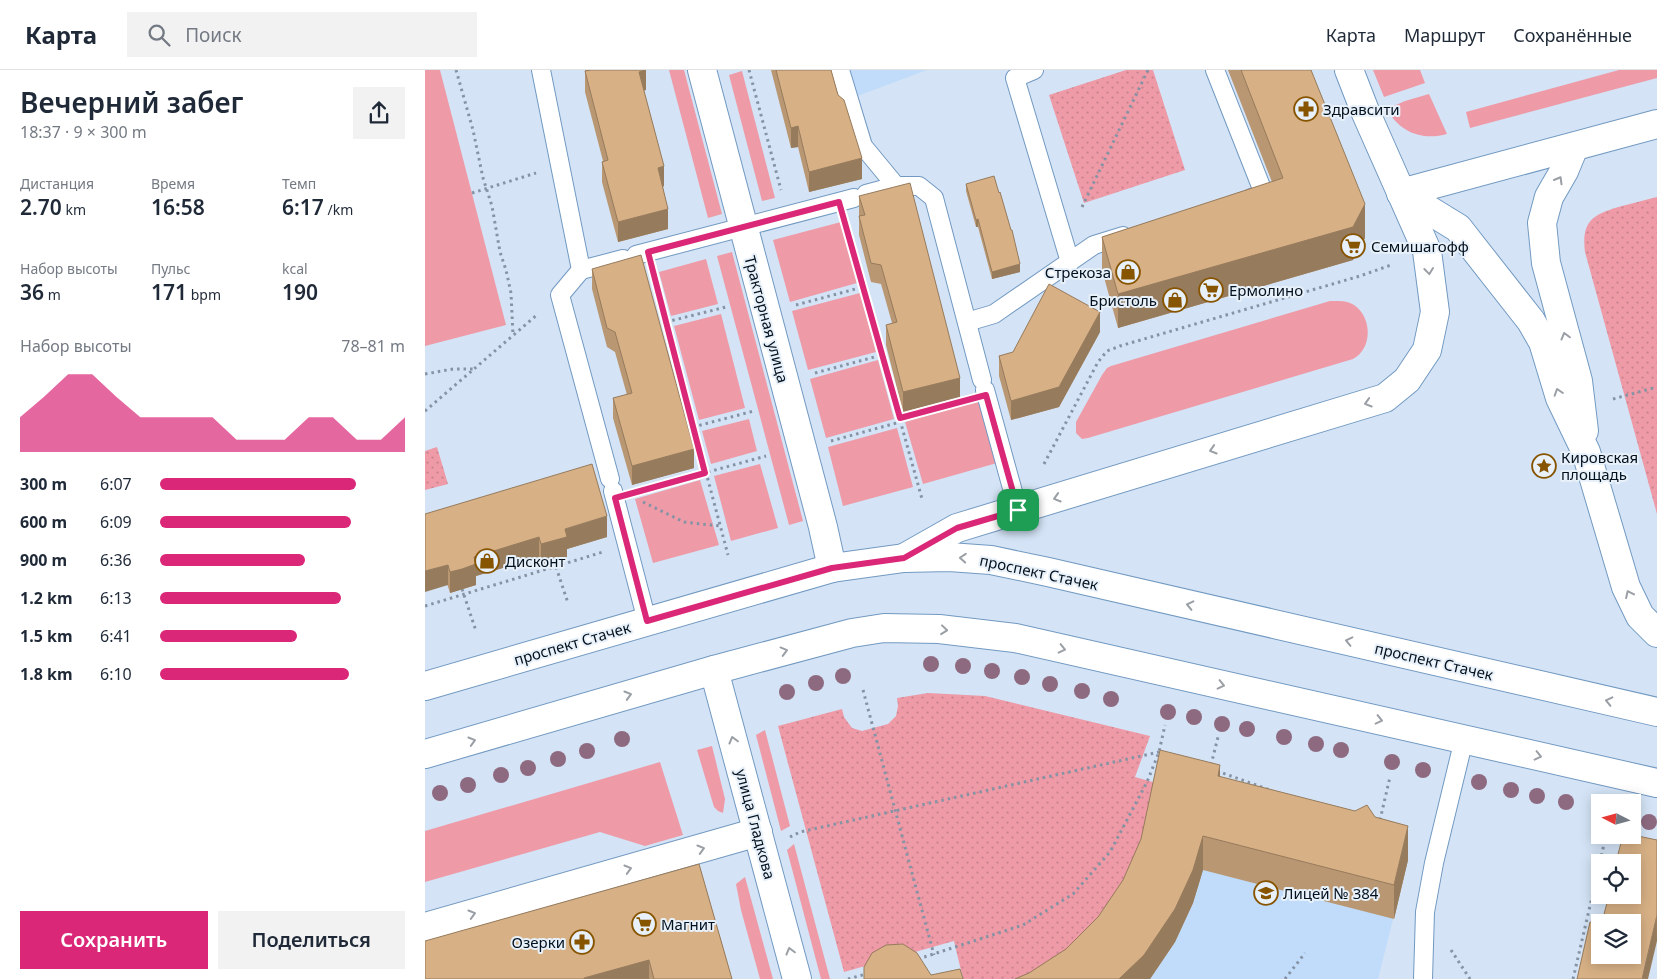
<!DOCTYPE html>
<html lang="ru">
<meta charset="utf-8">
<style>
:root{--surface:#fff;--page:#f2f2f3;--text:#1f2937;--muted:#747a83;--line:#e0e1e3;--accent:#db2777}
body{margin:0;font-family:"Noto Sans",sans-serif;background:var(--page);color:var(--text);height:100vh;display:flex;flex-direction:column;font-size:19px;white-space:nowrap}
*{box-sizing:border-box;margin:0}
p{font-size:16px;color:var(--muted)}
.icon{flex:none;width:28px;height:28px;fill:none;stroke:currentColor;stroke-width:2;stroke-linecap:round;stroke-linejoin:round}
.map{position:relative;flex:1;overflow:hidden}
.side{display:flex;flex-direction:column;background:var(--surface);width:425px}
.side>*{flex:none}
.needle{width:32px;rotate:276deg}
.buttons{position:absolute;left:1166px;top:724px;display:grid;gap:10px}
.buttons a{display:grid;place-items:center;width:50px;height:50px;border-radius:0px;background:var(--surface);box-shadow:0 2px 12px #0003;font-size:25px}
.pin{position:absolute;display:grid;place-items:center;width:42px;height:42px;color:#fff;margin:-21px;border-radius:10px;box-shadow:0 2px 8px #0006}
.round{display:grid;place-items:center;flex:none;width:52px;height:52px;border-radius:0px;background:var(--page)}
.head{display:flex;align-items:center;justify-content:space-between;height:85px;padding:0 20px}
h1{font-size:28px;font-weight:600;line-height:38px}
.figures{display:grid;grid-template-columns:repeat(3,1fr);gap:8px;height:85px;padding:5px 20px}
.figures div{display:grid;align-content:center}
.figures b{font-size:21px;font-weight:600}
.figures small{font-size:14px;font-weight:400}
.figures p{font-size:14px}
.chart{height:140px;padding:10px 20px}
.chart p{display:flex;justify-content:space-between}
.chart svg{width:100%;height:90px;margin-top:5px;fill:var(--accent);opacity:.7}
.action{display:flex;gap:10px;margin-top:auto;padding:10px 20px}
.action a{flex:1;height:58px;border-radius:0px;background:var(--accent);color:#fff;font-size:20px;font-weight:600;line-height:58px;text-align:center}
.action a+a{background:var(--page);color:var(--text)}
ul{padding:0 20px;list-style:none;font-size:16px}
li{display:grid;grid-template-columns:80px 60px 1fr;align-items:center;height:38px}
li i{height:12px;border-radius:6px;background:var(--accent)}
header{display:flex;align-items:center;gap:30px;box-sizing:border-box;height:70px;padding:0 25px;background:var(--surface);border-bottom:1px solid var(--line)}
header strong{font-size:24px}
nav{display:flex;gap:28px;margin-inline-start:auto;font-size:18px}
.search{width:350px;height:45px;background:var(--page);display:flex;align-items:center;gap:12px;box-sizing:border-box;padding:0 18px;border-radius:0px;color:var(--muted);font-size:19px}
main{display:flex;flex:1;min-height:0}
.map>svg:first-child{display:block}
</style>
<header>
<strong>Карта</strong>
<div class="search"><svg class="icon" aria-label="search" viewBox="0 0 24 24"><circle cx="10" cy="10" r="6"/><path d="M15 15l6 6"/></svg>Поиск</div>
<nav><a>Карта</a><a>Маршрут</a><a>Сохранённые</a></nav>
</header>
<main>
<section class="side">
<div class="head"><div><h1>Вечерний забег</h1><p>18:37 · 9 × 300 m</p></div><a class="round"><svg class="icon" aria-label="share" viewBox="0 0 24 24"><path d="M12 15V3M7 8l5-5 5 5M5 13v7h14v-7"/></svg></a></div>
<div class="figures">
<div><p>Дистанция</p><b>2.70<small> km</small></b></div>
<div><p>Время</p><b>16:58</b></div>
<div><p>Темп</p><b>6:17<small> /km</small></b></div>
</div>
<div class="figures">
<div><p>Набор высоты</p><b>36<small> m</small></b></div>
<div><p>Пульс</p><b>171<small> bpm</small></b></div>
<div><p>kcal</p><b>190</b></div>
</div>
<div class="chart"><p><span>Набор высоты</span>78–81 m</p>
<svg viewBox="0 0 160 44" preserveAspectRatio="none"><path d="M0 44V27L10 17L20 6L30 6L40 17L50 27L60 27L70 27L80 27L90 38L100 38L110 38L120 27L130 27L140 38L150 38L160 27V44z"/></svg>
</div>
<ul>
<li><b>300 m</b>6:07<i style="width:80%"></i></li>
<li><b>600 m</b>6:09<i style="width:78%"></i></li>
<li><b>900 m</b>6:36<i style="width:59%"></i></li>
<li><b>1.2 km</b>6:13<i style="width:74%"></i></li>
<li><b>1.5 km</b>6:41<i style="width:56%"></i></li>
<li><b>1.8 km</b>6:10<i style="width:77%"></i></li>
</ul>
<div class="action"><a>Сохранить</a><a>Поделиться</a></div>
</section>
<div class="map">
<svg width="1232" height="909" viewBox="0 0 1232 909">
<defs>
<pattern id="park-dots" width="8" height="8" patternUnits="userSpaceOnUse" patternTransform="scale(1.25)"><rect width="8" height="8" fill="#ee9aa7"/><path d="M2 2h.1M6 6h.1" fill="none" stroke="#ca848f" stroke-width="1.8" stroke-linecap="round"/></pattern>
</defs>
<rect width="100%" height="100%" fill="#d4e4f6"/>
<g fill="#c0dcfa">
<path d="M423,0h79l-72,27z"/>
<path d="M983,790l-30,119h-309l72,-107z"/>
</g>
<g fill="#ee9aa7">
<path d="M0,0h15l66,255 -81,21z"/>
<path d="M244,0h15l38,144 -14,4z"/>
<path d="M948,0h47l5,13 -41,14z"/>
<path d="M1194,0h38v8l-187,50 -4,-16z"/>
<path d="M317,1l33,127 -13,3 -33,-126z"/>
<path d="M1004,24l18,40c-25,7 -48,-2 -60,-25l18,-8z"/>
<path d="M416,152l16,61 -67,19 -17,-62z"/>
<path d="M307,182l71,269 -14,4 -72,-269z"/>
<path d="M281,189l12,45 -47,12 -12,-44z"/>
<path d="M435,223l16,59 -68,18 -16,-59z"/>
<path d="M905,231c8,0 17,-1 24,4 18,12 19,43 -1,54l-265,79 -6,1 -6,-6v-11l26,-47 5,-7 4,-2z"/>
<path d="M296,244l24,94 -46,12 -25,-94z"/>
<path d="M453,290l16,59 -68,19 -16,-59z"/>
<path d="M555,331l17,62 -74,21 -18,-62z"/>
<path d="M324,349l8,32 -46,13 -9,-33z"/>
<path d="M472,358l16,59 -70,19 -15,-59z"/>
<path d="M335,394l18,64 -47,13 -17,-65z"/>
<path d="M275,410l19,65 -66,18 -18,-64z"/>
<path d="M340,660l25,96 -9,5 -25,-96z"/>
<path d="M287,676l13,53 -2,14 -5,-2 -4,-4 -17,-57z"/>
<path d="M235,692l23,73 -38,11 -45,-14 -175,50v-51z"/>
<path d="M369,774l36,135h-9l-34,-129z"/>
<path d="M320,807l28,102h-13l-19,-69 -5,-26z"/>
</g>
<g fill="url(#park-dots)">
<path d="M701,0h27l32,100 -101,33 -35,-108z"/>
<path d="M1232,127v317l-72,-262c-4,-32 9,-38 37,-46 12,-3 23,-6 35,-9z"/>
<path d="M12,377l11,37 -23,6v-39z"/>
<path d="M503,623l57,3 165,40 -15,41 25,7 -20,88 -73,107h-104l-9,-38 -110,31 -66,-246 64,-17 2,8 8,11 10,3 26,-7 8,-8 2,-10 -1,-8z"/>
</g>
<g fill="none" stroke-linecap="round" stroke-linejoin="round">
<g stroke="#7299c1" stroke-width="20">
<g id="lane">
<path d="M116,0l40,200 -21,25 50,184"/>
<path d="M415,0l23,76 33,40"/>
<path d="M609,0l-19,8 55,184"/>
<path d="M790,0l49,124 -13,4"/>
<path d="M441,124l30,-8h23l15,12 48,182"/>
<path d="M211,185l218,-57"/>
<path d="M156,200l42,-11"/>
<path d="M542,252l27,-8 100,-69 29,-9"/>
<path d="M560,320l33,120"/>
<path d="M188,421l34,130"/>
<path d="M998,909l2,-67 9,-49 30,-124"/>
</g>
</g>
<g stroke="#7299c1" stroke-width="30">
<g id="street">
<path d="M277,0l121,457 9,41"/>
<path d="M1149,77l-10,24 -15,26 -7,26 4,40 32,118 6,50"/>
<path d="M976,123l57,35 73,93 12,21 17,56 26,54 40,135 14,29 17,17"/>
<path d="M976,123l256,-69"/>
<path d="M479,488l53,-30 428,-130 22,-18 20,-30 8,-38 -8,-61 -62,-140 -16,-41"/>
<path d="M289,600l83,309"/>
<path d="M0,857l333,-95"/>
</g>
</g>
<g stroke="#7299c1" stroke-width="30">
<g id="primary">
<path d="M0,616l407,-118 72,-10 45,-1 42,3 57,12 609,140"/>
<path d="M0,684l289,-84 138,-37 32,-5 55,1 76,9 642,145"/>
</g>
</g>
<g stroke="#8593a4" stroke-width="3" stroke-dasharray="2.5 4" stroke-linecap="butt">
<path d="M31,0l17,60 10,48 9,28 8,46 6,18 5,23 2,42"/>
<path d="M324,0l32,120"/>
<path d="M47,123l64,-20"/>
<path d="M657,137l66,-137"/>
<path d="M421,156l76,273"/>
<path d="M229,207l74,278"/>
<path d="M371,235l67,-18"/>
<path d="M241,252l60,-15"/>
<path d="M390,303l67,-18"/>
<path d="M0,304l28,-5h20"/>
<path d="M1188,329l44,-12"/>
<path d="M0,341l113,-97"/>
<path d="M475,348l62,-17"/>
<path d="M268,357l61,-16"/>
<path d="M406,371l69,-19"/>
<path d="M619,394l54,-102 9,-11 13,-5 240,-70 31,-11"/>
<path d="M214,421l127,-35"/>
<path d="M218,432l41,20 36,4"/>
<path d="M129,491l14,42"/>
<path d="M37,519l14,42"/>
<path d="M0,536l178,-54"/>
<path d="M438,620l71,265"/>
<path d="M786,695l7,-28"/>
<path d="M792,701l53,19"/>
<path d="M955,750l10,-43"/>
<path d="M365,767l10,-5 359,-80"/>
<path d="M1175,792l6,-27"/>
<path d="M1026,880l19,29"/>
<path d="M493,889l105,-34 50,-31 37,-42 37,-70 12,-30 6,-27"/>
<path d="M423,909l18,-5"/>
<path d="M860,909l20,-26"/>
<path d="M1148,909l27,-116"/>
</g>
<use href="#lane" stroke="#fff" stroke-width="18"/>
<use href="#street" stroke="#fff" stroke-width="28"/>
<use href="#primary" stroke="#fff" stroke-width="28"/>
</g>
<g fill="#8e6a80">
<circle cx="506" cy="594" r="8"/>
<circle cx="538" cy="596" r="8"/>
<circle cx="567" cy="601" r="8"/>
<circle cx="418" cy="606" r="8"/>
<circle cx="597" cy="607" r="8"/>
<circle cx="391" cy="613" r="8"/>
<circle cx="625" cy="614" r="8"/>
<circle cx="657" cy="621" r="8"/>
<circle cx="362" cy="622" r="8"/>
<circle cx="686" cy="629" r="8"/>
<circle cx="743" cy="642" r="8"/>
<circle cx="769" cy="647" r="8"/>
<circle cx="797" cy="654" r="8"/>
<circle cx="822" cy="659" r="8"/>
<circle cx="859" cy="667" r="8"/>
<circle cx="197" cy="669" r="8"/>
<circle cx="891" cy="674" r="8"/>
<circle cx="916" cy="680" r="8"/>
<circle cx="162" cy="681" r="8"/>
<circle cx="133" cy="689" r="8"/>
<circle cx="967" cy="692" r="8"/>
<circle cx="103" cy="698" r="8"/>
<circle cx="998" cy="700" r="8"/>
<circle cx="76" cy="705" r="8"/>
<circle cx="1054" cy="712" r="8"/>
<circle cx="43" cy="715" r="8"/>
<circle cx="1086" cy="720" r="8"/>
<circle cx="15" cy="723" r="8"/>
<circle cx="1112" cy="726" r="8"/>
<circle cx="1141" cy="732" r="8"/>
<circle cx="1224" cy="752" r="8"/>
</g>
<g fill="#b99772">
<path d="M160,0h61v20h-2l20,96 -1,1 5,42 -50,13 -16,-60v-20l1,-1 -18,-69z"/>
<path d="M346,0h60l31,109 -53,13 -11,-45 -7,1z"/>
<path d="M803,0h83l54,168 -12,22 -235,68 -16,-58v-33l170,-55z"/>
<path d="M541,114l54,88 -28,7 -14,-52h-2l-10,-36z"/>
<path d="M434,126l101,201 -57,15 -17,-67v-20l6,-2 -11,-39 -10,-2 -12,-47z"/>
<path d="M167,199l102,199 -62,17 -19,-67v-20l14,-3 -12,-43 -8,-5 -15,-58z"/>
<path d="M675,262l-41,75 -48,13 -12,-44v-20z"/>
<path d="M0,444l182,23 -40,12v8l-26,8 -2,-8 -63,19v9l-26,8z"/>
<path d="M795,707l188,83 -14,59 -191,-49 -10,33 -18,39 -25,37h-135l14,-6 37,-24 32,-32z"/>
<path d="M274,794l33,115h-307z"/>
</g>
<g fill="#967b5d">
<path d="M221,0v20l-7,2v-20z"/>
<path d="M373,56v21l-7,1v-20z"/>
<path d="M437,88v21l-53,13v-20z"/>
<path d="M239,96v20l-6,2v-20z"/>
<path d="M940,134v34l-12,22 -235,68v-34z"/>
<path d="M243,139v20l-50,13v-20z"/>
<path d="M553,149v8h-2v-7z"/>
<path d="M595,194v8l-28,7v-7z"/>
<path d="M675,242v20l-41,75 -48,13v-19z"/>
<path d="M535,308v19l-57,15v-20z"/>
<path d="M269,379v19l-62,17v-19z"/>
<path d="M182,446v21l-40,12v8l-26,8v-21l24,-15z"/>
<path d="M114,467v20l-63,19v9l-26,8v-21l24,-15z"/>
<path d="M23,495v20l-23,7v-21z"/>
<path d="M795,695v34l-2,-23z"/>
<path d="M983,756v34l-14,59v-34z"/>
<path d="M778,766v34l-10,33 -18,39 -25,37h-31z"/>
<path d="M1232,845v26l-9,38h-6z"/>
<path d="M224,890v19h-65v-1z"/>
</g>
<g fill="#d7b085" stroke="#967b5d">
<path d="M166,0h54l-6,2 25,94 -6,2 10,41 -50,13 -16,-60 6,-2 -23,-89z"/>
<path d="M351,0h55l7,25 6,5 18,58 -53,14 -11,-46 -7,2z"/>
<path d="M816,0h70l54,134 -12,23 -235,67 -16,-57 181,-59z"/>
<path d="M569,106l5,17 1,-1 11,38h1l8,34 -28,8 -14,-53 -2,1 -10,-36z"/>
<path d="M485,113l50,195 -57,14 -17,-67 11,-3 -16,-57 -10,-2 -12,-47 6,-1 -6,-19z"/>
<path d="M216,185l53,194 -62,17 -19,-68 19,-5 -17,-61 -8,-4 -15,-59z"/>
<path d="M624,214l51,28 -41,75 -48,14 -12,-45 14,-4z"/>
<path d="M167,394l15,52 -42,13 2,8 -26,7 -2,-7 -65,20 2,7 -14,5 -12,3 -2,-7 -23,6v-57z"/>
<path d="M735,680l60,15 -2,11 137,35 12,-6 8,12 33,9 -14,59 -191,-49 -10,34 -18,39 -31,46 -25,24h-104l14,-6 37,-24 32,-32 25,-37 18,-41z"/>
<path d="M1198,765h10l24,5v75l-15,64h-65l13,-57 10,2v31h33v-33h-31l7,-27h24v-33h-17z"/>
<path d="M274,794l33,115h-78l-5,-19 -65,18v1h-159v-38z"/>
<path d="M478,874l14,9 14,22 29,-6 3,10h-99v-12l8,-14 14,-8z"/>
</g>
<defs><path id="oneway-chevron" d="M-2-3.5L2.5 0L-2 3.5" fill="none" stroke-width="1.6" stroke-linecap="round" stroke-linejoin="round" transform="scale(1.25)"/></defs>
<g stroke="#9a9fa5">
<use href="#oneway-chevron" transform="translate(1134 110) rotate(-60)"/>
<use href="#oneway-chevron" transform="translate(1004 201) rotate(83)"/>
<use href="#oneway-chevron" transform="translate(1140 266) rotate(-105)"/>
<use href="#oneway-chevron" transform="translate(1133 322) rotate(-108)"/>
<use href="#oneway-chevron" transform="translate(943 333) rotate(163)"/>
<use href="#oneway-chevron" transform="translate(788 380) rotate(163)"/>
<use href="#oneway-chevron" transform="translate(632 428) rotate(163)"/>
<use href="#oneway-chevron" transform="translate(538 488) rotate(-176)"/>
<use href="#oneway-chevron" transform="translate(1204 524) rotate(-115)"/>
<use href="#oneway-chevron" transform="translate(765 535) rotate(-167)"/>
<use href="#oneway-chevron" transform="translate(519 560) rotate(6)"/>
<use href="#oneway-chevron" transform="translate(924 571) rotate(-167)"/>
<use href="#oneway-chevron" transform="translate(637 579) rotate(13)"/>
<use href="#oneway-chevron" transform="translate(359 581) rotate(-15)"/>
<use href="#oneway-chevron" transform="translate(796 615) rotate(13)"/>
<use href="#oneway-chevron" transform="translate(203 625) rotate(-16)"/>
<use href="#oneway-chevron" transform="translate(1184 631) rotate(-167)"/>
<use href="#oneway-chevron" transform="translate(954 650) rotate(13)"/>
<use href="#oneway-chevron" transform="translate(308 670) rotate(-105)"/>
<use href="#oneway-chevron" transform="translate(47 671) rotate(-16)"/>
<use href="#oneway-chevron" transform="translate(1113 686) rotate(13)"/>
<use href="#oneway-chevron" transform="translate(276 779) rotate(-16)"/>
<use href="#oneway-chevron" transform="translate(203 799) rotate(-16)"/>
<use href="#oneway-chevron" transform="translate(47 844) rotate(-16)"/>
<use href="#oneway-chevron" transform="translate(365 881) rotate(-105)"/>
</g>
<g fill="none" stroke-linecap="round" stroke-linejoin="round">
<g stroke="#fff" stroke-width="10">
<path id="route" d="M414,132l61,216 86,-23 32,115 -61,18 -53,30 -72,10 -185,53 -32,-123 90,-25 -57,-221z"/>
</g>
<use href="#route" stroke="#db2777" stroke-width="6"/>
</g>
<defs>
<g id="pharmacy-ring" transform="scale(1.25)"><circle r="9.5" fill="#e8f1f9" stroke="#875400" stroke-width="1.5"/><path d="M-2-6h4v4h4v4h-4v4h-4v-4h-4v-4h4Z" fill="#875400"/></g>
<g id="supermarket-ring" transform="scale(1.25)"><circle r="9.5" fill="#e8f1f9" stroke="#875400" stroke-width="1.5"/><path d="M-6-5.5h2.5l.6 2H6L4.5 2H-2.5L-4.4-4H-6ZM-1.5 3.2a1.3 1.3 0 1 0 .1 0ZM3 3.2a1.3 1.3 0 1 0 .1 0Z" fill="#875400"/></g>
<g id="shop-ring" transform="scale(1.25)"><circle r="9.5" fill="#e8f1f9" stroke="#875400" stroke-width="1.5"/><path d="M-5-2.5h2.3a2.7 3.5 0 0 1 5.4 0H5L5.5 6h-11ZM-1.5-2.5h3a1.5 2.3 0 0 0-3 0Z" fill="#875400"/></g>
<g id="sight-ring" transform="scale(1.25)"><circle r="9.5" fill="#e8f1f9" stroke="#875400" stroke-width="1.5"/><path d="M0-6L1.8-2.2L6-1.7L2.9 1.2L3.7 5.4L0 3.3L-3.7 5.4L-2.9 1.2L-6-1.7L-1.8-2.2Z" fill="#875400"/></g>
<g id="school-ring" transform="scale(1.25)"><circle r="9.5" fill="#e8f1f9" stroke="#875400" stroke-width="1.5"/><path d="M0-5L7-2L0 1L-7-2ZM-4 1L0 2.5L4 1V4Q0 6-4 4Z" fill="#875400"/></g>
</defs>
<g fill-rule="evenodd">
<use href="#pharmacy-ring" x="881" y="39"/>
<use href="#supermarket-ring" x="928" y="176"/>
<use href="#shop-ring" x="703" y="202"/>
<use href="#supermarket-ring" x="786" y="220"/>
<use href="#shop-ring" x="750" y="230"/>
<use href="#sight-ring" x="1119" y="396"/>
<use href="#shop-ring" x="62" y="491"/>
<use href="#school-ring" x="841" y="823"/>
<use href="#supermarket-ring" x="219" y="854"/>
<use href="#pharmacy-ring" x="157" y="872"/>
</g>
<g text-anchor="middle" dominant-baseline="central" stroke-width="4" stroke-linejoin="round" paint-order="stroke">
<g font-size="15" fill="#03101e" stroke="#e8f1f9" text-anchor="start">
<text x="898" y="39">Здравсити</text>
<text x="946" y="176">Семишагофф</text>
<text x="686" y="202" text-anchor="end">Стрекоза</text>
<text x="804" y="220">Ермолино</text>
<text x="732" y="230" text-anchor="end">Бристоль</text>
<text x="1136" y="387">Кировская<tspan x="1136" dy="17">площадь</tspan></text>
<text x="80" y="491">Дисконт</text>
<text x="858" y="823">Лицей № 384</text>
<text x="236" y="854">Магнит</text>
<text x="140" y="872" text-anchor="end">Озерки</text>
</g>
<g font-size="15" fill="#03101e" stroke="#e8f1f9">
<text transform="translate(342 249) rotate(75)">Тракторная улица</text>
<text transform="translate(614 502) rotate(12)">проспект Стачек</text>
<text transform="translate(147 573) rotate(-16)">проспект Стачек</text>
<text transform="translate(1009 591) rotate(13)">проспект Стачек</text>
<text transform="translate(331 754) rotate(75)">улица Гладкова</text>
</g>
</g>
</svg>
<div class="buttons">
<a><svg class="needle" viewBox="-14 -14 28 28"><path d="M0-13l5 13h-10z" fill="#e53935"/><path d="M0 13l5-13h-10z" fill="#747a83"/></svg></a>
<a><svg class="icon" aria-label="locate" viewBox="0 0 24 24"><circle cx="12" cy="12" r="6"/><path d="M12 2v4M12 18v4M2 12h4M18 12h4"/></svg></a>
<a><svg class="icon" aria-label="layers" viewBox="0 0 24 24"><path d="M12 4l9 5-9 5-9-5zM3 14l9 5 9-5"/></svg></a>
</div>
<div class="pin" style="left:593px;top:440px;background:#1e9e55"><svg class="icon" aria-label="arrive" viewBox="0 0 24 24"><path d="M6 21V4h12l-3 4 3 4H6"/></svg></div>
</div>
</main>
